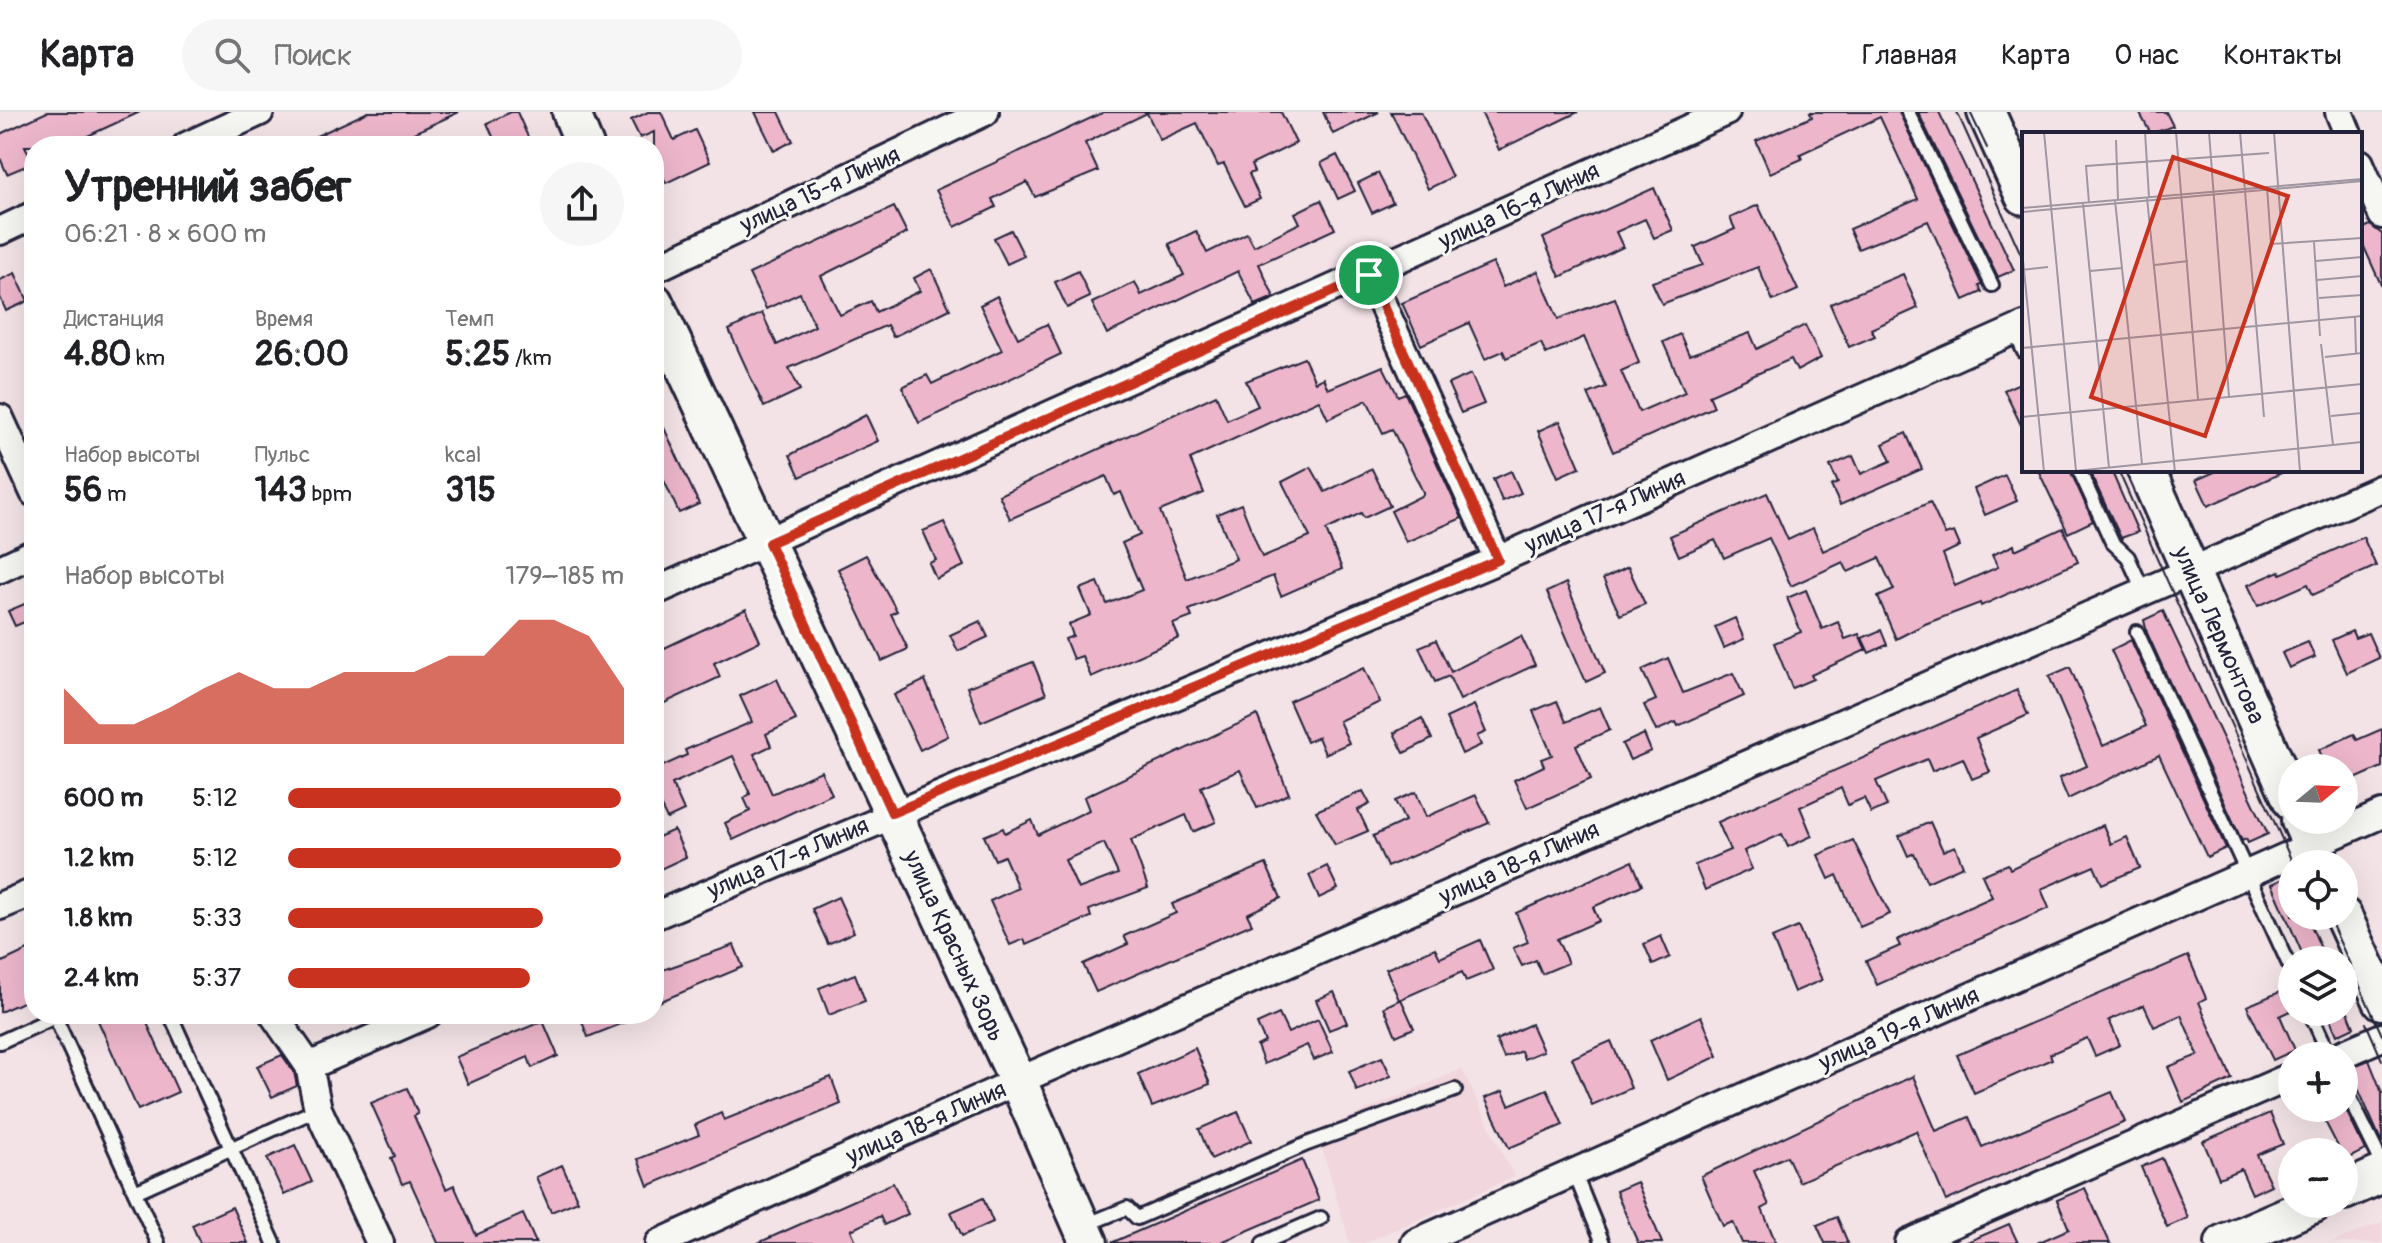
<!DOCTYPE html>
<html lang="ru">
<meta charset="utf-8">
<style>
:root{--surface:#fff;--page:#f6f6f6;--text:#202124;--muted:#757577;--line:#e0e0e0;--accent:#c8321e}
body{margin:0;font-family:Pangolin,sans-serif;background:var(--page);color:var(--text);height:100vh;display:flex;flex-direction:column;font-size:30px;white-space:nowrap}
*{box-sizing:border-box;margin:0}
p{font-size:26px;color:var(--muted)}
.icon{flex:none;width:44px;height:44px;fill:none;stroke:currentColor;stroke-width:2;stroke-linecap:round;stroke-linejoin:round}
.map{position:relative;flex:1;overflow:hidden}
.drawer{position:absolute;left:24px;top:24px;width:640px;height:888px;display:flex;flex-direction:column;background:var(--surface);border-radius:32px;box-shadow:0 8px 32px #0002}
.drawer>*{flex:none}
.needle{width:52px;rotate:71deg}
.tools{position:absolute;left:2278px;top:642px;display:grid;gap:16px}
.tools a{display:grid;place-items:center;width:80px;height:80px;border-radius:50%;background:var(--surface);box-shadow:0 8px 32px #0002;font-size:40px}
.pin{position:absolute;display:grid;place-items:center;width:68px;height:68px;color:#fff;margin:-34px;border:4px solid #fff;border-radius:50%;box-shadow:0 2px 8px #0007}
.round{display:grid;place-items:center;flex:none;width:84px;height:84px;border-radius:42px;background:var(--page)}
.head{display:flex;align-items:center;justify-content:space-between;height:136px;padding:0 40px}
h1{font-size:44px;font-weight:800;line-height:60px}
.figures{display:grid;grid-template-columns:repeat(3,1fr);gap:12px;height:136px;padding:8px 40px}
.figures div{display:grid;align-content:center}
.figures b{font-size:34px;font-weight:800}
.figures small{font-size:22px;font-weight:400}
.figures p{font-size:22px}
.chart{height:224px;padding:16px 40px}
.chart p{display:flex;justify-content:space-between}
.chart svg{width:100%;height:144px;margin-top:8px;fill:var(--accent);opacity:.7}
ul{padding:0 40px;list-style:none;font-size:26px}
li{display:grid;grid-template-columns:128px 96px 1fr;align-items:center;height:60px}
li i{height:20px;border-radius:10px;background:var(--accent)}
header{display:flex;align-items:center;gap:48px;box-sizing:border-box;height:112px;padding:0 40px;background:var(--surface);border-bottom:2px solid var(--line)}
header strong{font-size:38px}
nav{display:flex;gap:44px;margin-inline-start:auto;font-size:28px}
.search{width:560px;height:72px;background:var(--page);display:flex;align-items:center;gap:20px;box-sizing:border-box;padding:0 28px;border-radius:44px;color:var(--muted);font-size:30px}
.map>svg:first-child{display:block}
</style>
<header>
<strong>Карта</strong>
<div class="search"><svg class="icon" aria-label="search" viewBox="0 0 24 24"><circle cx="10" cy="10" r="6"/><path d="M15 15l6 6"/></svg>Поиск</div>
<nav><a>Главная</a><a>Карта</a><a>О нас</a><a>Контакты</a></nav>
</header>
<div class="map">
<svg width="2382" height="1131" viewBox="0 0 2382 1131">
<rect width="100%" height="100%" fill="#f3e3e6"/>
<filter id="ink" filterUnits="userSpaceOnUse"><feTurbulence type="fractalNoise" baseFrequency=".0125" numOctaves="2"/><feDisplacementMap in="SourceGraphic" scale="16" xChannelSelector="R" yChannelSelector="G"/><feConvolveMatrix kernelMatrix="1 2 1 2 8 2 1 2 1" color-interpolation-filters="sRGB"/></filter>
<g filter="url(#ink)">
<g fill="#f1d6de">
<path d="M1462,957l52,108 -149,66h-15l-33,-112z"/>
<path d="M2382,1110v21h-51l39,-16z"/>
</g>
<g fill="#edb6cb" stroke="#22223b" stroke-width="2" fill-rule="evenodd">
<path d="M47,0h93l-74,34h-41l8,17 -26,11 -7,-16v-24z"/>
<path d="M368,0h91l-73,34h-91z"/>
<path d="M511,0h6l15,34h-35l-10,-23z"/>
<path d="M648,0h13l13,28 21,-10 15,32 -44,21 -12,-25v-26l-14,6 -9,-18z"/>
<path d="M755,0h24l14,29 -19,10z"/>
<path d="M1104,0h177l15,31 -45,22 3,7 -5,2 11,25 -15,7 -21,-42 -6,2 -21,-43 -37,17 -13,-27 -62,30 13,28 -63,26 -8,-15 -35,17 4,8 -41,20 -19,-37z"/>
<path d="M1323,0h56l-46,22z"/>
<path d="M1391,0h30l31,65 -24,12z"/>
<path d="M1481,0h97l-79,38z"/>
<path d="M1810,0h89l83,173 -3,1 3,6 -18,8 -36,-79 -70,28 -9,-20 69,-30 -38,-82 -80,37 2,5 -32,14 -14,-32 56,-24z"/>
<path d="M1918,0h21l75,158 -16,7z"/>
<path d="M2139,0h27l7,14 -22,8z"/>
<path d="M1337,43l18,36 -17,8 -17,-36z"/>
<path d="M1378,61l15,30 -21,10 -14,-30z"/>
<path d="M1654,76l19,42 -19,8 -9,-19 -29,13 7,15 -63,30 -17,-39z"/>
<path d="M1321,88l14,29 -76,35 15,33 -19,8 -17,-34 -131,63 -15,-31 43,-21 6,13 43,-20 -15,-31 27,-13 11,22 40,-20 7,13 46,-23 -5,-10z"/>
<path d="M1758,93l40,85 -25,11 -15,-34 -96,37 -10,-22 51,-17 -8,-18 40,-18 -5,-11z"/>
<path d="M894,95l13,26 -86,43 19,39 31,-14 5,11 44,-21 -6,-13 17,-9 19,40 -57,28 -6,-12 -98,43 11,22 -36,17 -35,-77 33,-17 15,32 38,-19 -15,-33 -34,16 -17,-35z"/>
<path d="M2370,113l12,9v53l-22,-49v-8z"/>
<path d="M1011,118l13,26 -17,8 -13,-26z"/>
<path d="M1493,151l10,24 35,-16 20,48 57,-21 24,65 -18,8 18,41 46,-20 -22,-50 17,-8 9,21 61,-22 7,16 48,-24 16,33 -24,13 -6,-12 -82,36 5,12 -101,45 -25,-58 18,-7 -22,-50 -38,17 -5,-11 -35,15 -3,-7 -18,8 -16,-36 -48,22 -19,-42z"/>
<path d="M1078,159l12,26 -23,11 -12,-26z"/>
<path d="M15,161l13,28 -22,10 -6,-14v-17z"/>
<path d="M1903,162l15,34 -47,21 4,7 -26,11 -19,-43z"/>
<path d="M997,184l21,42 29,-14 14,30 -142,69 -17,-36 25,-12 5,9 70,-34 -22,-45z"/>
<path d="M1304,246l11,24 8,-4 5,11 55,-23 15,30 7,-3 57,125 -56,24 -15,-31 32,-16v-3l-31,-63 -9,4 -16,-33 -39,19 -9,-19 -129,59 14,34 -44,18 27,68 49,-20 -19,-45 24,-10 21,53 48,-20 -28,-55 29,-15 14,25 47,-23 18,37 -26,12 -3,-5 -35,17 16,39 -61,27 -8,-20 -84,34 3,7 -19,7 6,14 -88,39 -9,-21 -9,3 -8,-20 8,-3 -4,-12 22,-9 -11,-26 18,-7 9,22 35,-14 -20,-47 18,-8 -19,-43 -7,3 -8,-19 -96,43 -11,-24 217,-100 11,25 31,-14 -12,-25z"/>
<path d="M1471,262l13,30 -23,9 -13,-29z"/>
<path d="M2024,269v50l-20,-41z"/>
<path d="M654,294l45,98 -20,9 -25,-54z"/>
<path d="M866,303l12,26 -78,36 -10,-22z"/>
<path d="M1560,309l20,46 -22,10 -20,-46z"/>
<path d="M1906,321l16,36 -82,36 -9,-19 7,-3 -8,-17 23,-10 8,18 30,-13 -8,-17z"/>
<path d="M2038,358h32l23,51 -25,12z"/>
<path d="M2089,358h22l27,62 -17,6z"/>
<path d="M2219,358h69l-80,36 -12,-26z"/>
<path d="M1511,359l10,22 -19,8 -9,-22z"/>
<path d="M2005,363l12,26 -32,14 -11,-26z"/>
<path d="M1767,381l21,47 25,-12 10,23 107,-49 15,33 9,-3 6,14 -17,8 12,32 43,-19 -6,-12 22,-10 1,5 48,-22 15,34 -97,44 -1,-3 -55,21 -29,15 -18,-42 16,-7 -15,-32 -31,14 -5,-10 -52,24 -22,-48 -45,20 -9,-18 -36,16 -9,-20z"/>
<path d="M944,410l20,44 -28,13 -7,-16 7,-3 -13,-29z"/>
<path d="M2363,425l13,29 -63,29 -5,-11 -50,22 -10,-21 32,-14 1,3z"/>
<path d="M866,443l31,56 -6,3 17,35 -26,12 -44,-92z"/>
<path d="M1628,455l17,37 -25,11 -17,-36z"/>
<path d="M1566,471l39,90 -19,9 -39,-90z"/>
<path d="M1806,478l16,39 16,-7 7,17 14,-5 7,16 -55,25 2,4 -21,9 -18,-45 27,-11 -14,-34z"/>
<path d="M34,488v18l-19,8 -7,-15z"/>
<path d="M746,497l14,32 -46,22 6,14 -66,31v-55z"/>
<path d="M2163,499l105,223 -20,9 -2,-4 -4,2 -95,-208 -3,-13z"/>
<path d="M1735,506l9,21 -20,9 -9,-21z"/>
<path d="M980,509l8,16 -30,14 -8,-16z"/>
<path d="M1881,518l6,15 -18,8 -7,-15z"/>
<path d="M2352,519l3,7 13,-5 11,25 -32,15 -15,-33z"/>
<path d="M1521,524l14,29 -75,35 -11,-24 -14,6 -16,-35 17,-7 15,32z"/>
<path d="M2131,528l95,208 -19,9 -48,-102 -91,44 -9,-21 28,-12 -38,-90 21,-9 33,79 43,-20 -35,-76z"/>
<path d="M2308,530l7,15 -26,11 -7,-15z"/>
<path d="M1668,546l15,35 50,-20 11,23 -66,30 -2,-4 -20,9 -12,-26 12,-5 -14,-30z"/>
<path d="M1033,550l13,32 -65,28 -14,-35z"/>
<path d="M1364,556l16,34 -41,19 10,22 -24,11 -7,-17 -11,5 -18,-41z"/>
<path d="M777,567l19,41 -30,14 5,12 -17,8 18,40 49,-23 11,23 -99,46 -8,-17 25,-12 -6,-13 6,-4 -17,-38 -61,28 12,27 -17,8 -13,-26v-46l9,19 24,-11 -2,-5 67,-28 -12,-26z"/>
<path d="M925,568l23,56 -28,14 -26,-55z"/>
<path d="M2017,578l11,25 -52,23 14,34 -18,7 -9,-21 -31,13 -5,-12 -51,22 11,25 -16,7 -7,-15 -16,7 -7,-17 -41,19 12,29 -24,11 -6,-13 -38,17 8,18 -47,21 -10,-25 35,-15 -12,-28z"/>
<path d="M1557,589l9,21 34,-15 10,23 -34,15 15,34 -64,29 -13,-28 30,-14 -3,-7 11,-4 -19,-44z"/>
<path d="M1474,593l12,27 -9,4 4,9 -19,9 -16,-36z"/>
<path d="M1257,603l32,79 -32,14 -17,-38 -39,17 15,35 -23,10 -7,-17 -55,25 17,48 -59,22 2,7 -65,28 -2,-6 -14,6 -20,-44 28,-13 -14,-32 -9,4 -11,-24 19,-8 2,5 27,-13 6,15 51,-25 -5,-13zM1104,731l14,31 -40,15 -13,-29z"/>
<path d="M1422,606l10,21 -28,14 -10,-20z"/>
<path d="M2382,617v38l-38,17v-16h-17l-8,-18 35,-16 3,6z"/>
<path d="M1644,622l7,17 -21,9 -8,-16z"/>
<path d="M1363,679l7,13 -12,6 10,21 -33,14 -19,-34z"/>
<path d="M1416,680l10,25 50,-22 13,28 -102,44 -14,-31 32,-15 -10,-20z"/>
<path d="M1930,710l13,29 12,-5 8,20 -36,16 -13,-29 -6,3 -9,-20z"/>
<path d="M2103,713l8,19 16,-7 13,31 -38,16 -8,-18 -53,23 8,19 -172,77 -11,-24 34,-15 -3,-6 95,-43 -10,-22 26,-11 2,5z"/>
<path d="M674,718l12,27 -32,15v-33z"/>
<path d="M1853,728l37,74 -30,13 -23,-52 -8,4 -11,-24z"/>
<path d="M1632,749l10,24 -49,22 6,14 -42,18 11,24 -26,11 -6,-14 -14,6 -9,-18 15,-6 -12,-29z"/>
<path d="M1266,752l15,34 -34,16 5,10 -156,68 -13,-28 45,-20 -4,-8 52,-23 -4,-9z"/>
<path d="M1327,754l11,23 -19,9 -10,-23z"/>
<path d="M2292,763v41h15l19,44h-21l-33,-76z"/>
<path d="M838,785l16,35 -26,12 -16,-35z"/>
<path d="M1798,815l24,53 -28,12 -22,-54z"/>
<path d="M1661,824l9,21 -17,8 -9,-21z"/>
<path d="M1480,828l13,30 -27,11 -4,-9 -63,28 -13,-31 49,-21 5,10z"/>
<path d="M734,833l9,22 -89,37v-31z"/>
<path d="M34,835v50l-34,15v-49z"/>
<path d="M2188,844l18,42 -7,4 33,77 -49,23 -15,-35 30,-12 -17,-40 -27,12 -10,-22 -35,15 11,25 -25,11 -8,-18 -37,16 2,5 -78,34 -17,-38z"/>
<path d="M855,862l10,27 -36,14 -10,-27z"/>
<path d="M2282,879l9,20 -11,5 15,34 -22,10 -26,-54z"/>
<path d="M1334,880l13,31 -18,7 -13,-30z"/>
<path d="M1401,887l13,29 -18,8 -12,-29z"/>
<path d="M2327,900h21l6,15 -17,8z"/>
<path d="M95,902h48l35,78 -40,18z"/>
<path d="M579,902h65v1l-56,22z"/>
<path d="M1279,902l9,19 30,-14 15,33 -19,8 -7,-15 -43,19 -7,-18 8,-4 -8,-18z"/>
<path d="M1701,904l17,40 -51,24 -17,-40z"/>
<path d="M543,909l15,35 -26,12 -4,-11 -60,27 -12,-27z"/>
<path d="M1531,912l12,27 -19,8 -3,-8 -17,7 -8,-18z"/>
<path d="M1611,929l20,47 -39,17 -20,-47z"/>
<path d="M1195,936l15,36 -58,23 -14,-33z"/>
<path d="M282,943l12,17 3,14 -25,11 -15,-31z"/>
<path d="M1382,945l9,19 -34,15 -8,-20z"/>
<path d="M2369,948l13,33v50l-33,-75z"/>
<path d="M1913,964l23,55 33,-14 13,30 130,-55 13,30 -179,79 -30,-70 -117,51 -12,-26 -33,15 15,34 -7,4 14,34h-34l-9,-21 -10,4 -22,-50z"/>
<path d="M831,965l10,27 -193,82 -10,-27 61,-24 -4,-10 26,-12 3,7z"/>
<path d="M407,976l11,26 -4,2 32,73 8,-4 22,50 47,-21 13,29h-98l-28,-62 -8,3 -11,-26 4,-2 -24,-53z"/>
<path d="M1547,977l16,36 -54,23 -24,-50 18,-7 6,14z"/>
<path d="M2318,996h27l20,42 -20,10z"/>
<path d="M1238,1000l13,29 -40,18 -12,-30z"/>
<path d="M2270,1001l13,31 -26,11 14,30 -19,9 -11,-25 -22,9 -16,-37z"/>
<path d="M295,1033l17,37 -28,13 -17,-37z"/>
<path d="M2162,1046l26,60 -21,9 -26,-60z"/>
<path d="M1302,1048l17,40 -100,43h-108z"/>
<path d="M562,1053l16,36 -27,11 -15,-35z"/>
<path d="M1637,1070l25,61h-24l-10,-23 -12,-29z"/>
<path d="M893,1071l15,31 -24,11 -4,-9 -29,14 6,13h-99z"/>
<path d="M2085,1076l25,55h-73l32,-14 -12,-29z"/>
<path d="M983,1086l10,24 -31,14 -11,-24z"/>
<path d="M232,1095l16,36h-48l-8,-18z"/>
<path d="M1837,1105l11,26h-23l-8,-18z"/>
<path d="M2009,1112l9,19h-53z"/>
</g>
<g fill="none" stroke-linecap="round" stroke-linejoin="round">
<g stroke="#22223b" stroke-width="18">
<g id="lane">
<path d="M1908,0l84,173"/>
<path d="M2014,218l10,22"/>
<path d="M2079,358l33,72 16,15 15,33"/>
<path d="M2137,520l155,339"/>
<path d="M2310,900l20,44"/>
<path d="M170,902l104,229"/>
<path d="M0,930l55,-25 103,226"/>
<path d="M2344,974l38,77"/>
<path d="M1574,1060l29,71"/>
<path d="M135,1080l183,-83"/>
<path d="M1083,1114l44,-18 10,10 170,-74 148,-54"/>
<path d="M1263,1131l58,-25"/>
</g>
</g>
<g stroke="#22223b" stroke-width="32">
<g id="street">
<path d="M2339,0l9,22"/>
<path d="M186,34l74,-34"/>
<path d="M2360,51l22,52"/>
<path d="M0,119l34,-16"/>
<path d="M654,157l331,-157"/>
<path d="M1369,163l129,285"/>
<path d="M0,306l34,75"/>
<path d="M0,457l34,-16"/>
<path d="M654,480l1072,-480"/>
<path d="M0,794l34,-14"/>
<path d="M654,804l844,-356 526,-234"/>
<path d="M273,902l36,52 9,43 62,134"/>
<path d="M2338,944l44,-19"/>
<path d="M309,954l119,-52"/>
<path d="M659,1131l359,-162 1364,-593"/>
<path d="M1415,1131l967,-429"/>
<path d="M1909,1131l383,-167"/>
</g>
</g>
<g stroke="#22223b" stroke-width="42">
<g id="secondary">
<path d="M571,0l14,34"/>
<path d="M1986,0l38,84"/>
<path d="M654,190l364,779 71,162"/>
<path d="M2146,358l146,331"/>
<path d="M2300,708l20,44"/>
<path d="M2343,804l39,85"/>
<path d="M2344,1079l38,-17"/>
<path d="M2224,1131l90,-39"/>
</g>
</g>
<use href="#lane" stroke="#f6f6f2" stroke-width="12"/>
<use href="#street" stroke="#f6f6f2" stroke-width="26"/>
<use href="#secondary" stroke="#f6f6f2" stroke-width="36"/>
<g stroke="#22223b" stroke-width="2">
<path d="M1957,0l67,149"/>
<path d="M1970,0l17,36"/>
<path d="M2118,358l175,394"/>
<path d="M2328,804l54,119"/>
<path d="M2366,911l16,37"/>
</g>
</g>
</g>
<g fill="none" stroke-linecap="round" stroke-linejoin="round" filter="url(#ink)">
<g stroke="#fff" stroke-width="16">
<path id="route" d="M1369,163l129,285 -606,253 -123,-270z"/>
</g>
<use href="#route" stroke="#c8321e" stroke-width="10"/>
</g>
<g text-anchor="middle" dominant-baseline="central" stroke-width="6" stroke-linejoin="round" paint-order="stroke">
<g font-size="24" fill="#22223b" stroke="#f6f6f2">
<text transform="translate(820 78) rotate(-25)">улица 15-я Линия</text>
<text transform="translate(1519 94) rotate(-25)">улица 16-я Линия</text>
<text transform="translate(1605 400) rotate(-24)">улица 17-я Линия</text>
<text transform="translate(2219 523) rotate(66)">улица Лермонтова</text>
<text transform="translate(788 746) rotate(-23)">улица 17-я Линия</text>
<text transform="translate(1519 751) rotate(-24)">улица 18-я Линия</text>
<text transform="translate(954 834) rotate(65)">улица Красных Зорь</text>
<text transform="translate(1899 917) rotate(-24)">улица 19-я Линия</text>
<text transform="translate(926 1011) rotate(-24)">улица 18-я Линия</text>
</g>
</g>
<g transform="translate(2022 20)">
<rect width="340" height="340" fill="#f3e3e6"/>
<path fill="none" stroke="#9f96a2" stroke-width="2" d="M22,0l32,339M123,0l4,65M154,0l22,267M187,0l20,265M218,0l24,285M252,0l26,340M94,8l2,60M258,54l82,-7M245,55l4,57 91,-6M125,66l28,274M93,68l27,264M61,71l26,265M67,71l-3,-37 183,-13M0,76l258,-22M0,80l340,-31M292,110l6,94M0,118l22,222M294,129l46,-4M133,133l33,-4M0,138l26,-3M68,139l32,-3M295,148l45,-4M297,166l43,-3M333,185l1,36M299,212l12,101M0,216l340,-32M303,225l37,-4M309,284l31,-3M0,285l340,-33M43,340l297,-30"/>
<path fill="#c8321e" fill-opacity="0.15" stroke="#c8321e" stroke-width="4" d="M151,25l115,39 -83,240 -114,-39z"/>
<rect width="340" height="340" fill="none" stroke="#22223b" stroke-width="4"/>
</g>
</svg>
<div class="tools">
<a><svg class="needle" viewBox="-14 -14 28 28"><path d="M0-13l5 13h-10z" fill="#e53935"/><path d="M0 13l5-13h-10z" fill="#757577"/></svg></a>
<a><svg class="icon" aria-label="locate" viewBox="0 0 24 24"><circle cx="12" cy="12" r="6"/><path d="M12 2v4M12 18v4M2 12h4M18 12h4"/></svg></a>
<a><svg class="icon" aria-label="layers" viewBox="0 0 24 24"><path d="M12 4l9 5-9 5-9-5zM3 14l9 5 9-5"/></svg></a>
<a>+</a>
<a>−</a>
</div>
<div class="pin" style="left:1369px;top:163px;background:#1e9e55"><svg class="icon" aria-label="arrive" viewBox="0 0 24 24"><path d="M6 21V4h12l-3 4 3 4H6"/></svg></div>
<section class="drawer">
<div class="head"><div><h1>Утренний забег</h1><p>06:21 · 8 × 600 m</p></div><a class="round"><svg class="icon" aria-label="share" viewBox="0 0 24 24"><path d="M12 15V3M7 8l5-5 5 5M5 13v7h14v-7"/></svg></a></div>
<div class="figures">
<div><p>Дистанция</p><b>4.80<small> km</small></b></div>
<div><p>Время</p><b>26:00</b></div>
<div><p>Темп</p><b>5:25<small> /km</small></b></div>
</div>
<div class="figures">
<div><p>Набор высоты</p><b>56<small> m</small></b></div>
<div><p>Пульс</p><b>143<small> bpm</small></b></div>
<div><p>kcal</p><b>315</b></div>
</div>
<div class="chart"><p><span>Набор высоты</span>179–185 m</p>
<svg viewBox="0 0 160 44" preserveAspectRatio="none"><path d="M0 44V27L10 38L20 38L30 33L40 27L50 22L60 27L70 27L80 22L90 22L100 22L110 17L120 17L130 6L140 6L150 11L160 27V44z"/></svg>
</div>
<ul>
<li><b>600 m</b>5:12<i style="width:99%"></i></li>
<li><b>1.2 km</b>5:12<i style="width:99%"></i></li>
<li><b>1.8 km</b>5:33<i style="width:76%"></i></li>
<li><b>2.4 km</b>5:37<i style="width:72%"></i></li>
</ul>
</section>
</div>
